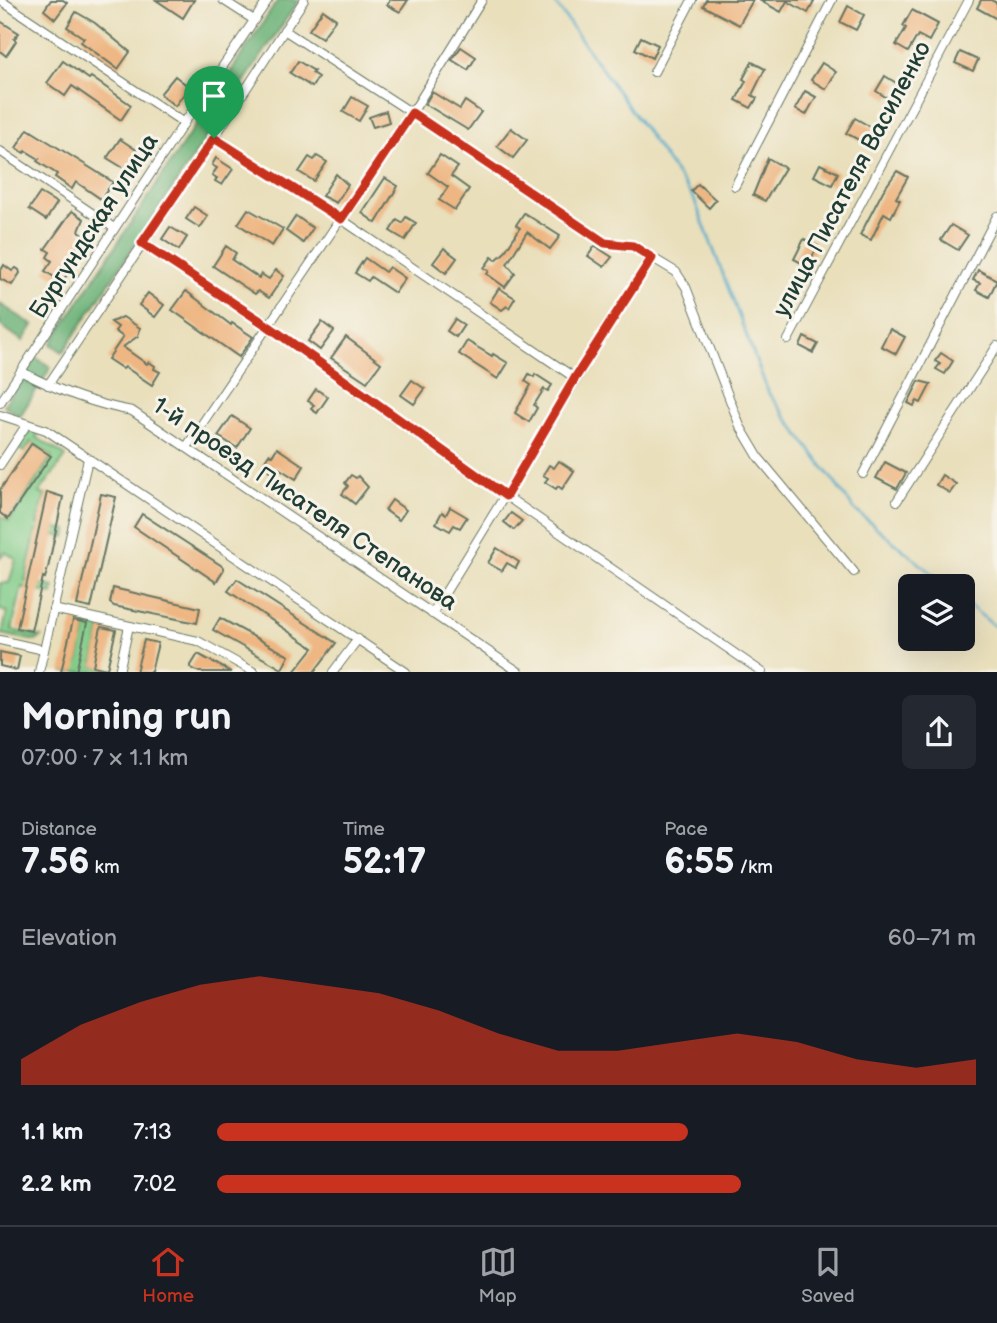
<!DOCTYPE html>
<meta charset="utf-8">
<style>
:root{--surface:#171b24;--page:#242831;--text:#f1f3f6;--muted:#9ea1a6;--line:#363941;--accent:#c8321e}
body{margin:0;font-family:"Balsamiq Sans",sans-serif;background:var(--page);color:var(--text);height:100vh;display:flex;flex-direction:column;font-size:26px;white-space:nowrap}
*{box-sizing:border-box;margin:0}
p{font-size:23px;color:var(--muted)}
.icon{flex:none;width:38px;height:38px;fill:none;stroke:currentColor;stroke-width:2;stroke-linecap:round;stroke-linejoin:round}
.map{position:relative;height:672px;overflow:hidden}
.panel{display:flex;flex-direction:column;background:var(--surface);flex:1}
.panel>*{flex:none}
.buttons{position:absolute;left:898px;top:574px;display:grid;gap:14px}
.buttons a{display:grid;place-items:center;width:77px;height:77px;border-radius:10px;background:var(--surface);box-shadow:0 7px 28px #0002;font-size:35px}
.pin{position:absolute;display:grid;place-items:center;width:60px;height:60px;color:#fff;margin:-72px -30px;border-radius:50% 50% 50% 0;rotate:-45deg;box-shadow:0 0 7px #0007}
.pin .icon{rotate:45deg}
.round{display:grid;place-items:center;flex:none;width:74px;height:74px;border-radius:10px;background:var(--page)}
.overview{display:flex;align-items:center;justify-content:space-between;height:119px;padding:0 21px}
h1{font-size:38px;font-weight:700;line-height:52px}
.figures{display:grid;grid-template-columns:repeat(3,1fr);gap:10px;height:119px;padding:7px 21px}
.figures div{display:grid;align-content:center}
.figures b{font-size:35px;font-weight:700}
.figures small{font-size:19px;font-weight:400}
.figures p{font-size:19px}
.chart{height:196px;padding:14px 21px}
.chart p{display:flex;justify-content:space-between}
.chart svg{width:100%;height:126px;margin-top:7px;fill:var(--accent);opacity:.7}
ul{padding:0 21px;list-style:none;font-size:23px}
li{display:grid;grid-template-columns:112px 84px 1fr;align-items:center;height:52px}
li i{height:18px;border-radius:9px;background:var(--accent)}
.tab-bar{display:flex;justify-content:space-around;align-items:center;height:98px;border-top:2px solid var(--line);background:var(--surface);font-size:19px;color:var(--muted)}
.tab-bar a{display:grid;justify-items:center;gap:4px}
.tab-bar .active{color:var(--accent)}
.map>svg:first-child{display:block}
</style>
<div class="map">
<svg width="997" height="672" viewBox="0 0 997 672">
<rect width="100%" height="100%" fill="#f7f3e8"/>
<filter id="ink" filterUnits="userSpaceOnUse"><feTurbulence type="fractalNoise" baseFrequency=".0143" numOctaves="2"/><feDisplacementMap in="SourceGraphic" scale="14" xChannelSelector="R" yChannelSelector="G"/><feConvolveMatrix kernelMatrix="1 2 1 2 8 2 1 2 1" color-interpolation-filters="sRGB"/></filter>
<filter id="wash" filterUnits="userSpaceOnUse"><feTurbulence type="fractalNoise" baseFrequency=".00686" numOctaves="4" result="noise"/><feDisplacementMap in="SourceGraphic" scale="28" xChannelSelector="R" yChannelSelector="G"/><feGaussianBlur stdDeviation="1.57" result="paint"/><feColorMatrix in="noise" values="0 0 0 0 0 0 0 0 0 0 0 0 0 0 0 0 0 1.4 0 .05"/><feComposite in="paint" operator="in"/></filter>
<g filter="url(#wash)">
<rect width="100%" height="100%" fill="#e9dfbb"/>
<g fill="#81cc89" stroke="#50845e" stroke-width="2">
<path d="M36,430l4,1 -4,6 30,19 -27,37 6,2 -8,29 31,6 -2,7 -30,-6 -11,50 29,6 -1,7 -31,-7 -10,43 29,7 -5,4 -34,-7 5,-22 -7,-2v-27h9l7,-24 -11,-7 -5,6v-42l9,5 43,-65 -21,-14 -7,10 -7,-4 10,-14z"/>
<path d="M87,623l14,4 -8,39 14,3v3h-42l13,-9z"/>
</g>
<g fill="#68b075" stroke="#447654" stroke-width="2">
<path d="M278,0h21l-236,352 -12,-8z"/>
<path d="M0,304l33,21 -10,16 -23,-16z"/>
<path d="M35,357l16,10 -31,49 -16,-11z"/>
</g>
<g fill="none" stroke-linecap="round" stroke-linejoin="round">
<g stroke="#4ba8c9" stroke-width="2.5">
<path d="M553,0l141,199 75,195 86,116 92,76"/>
<path d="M962,600l35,28"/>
</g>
</g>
<g id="blocks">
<g fill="#eeb682">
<path d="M51,0h12l4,3 -12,16 -11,-9z"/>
<path d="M156,0h38l-11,18z"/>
<path d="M390,0h18l-8,12 -13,-7z"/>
<path d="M706,0h47l-14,25 -36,-19z"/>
<path d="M759,0h51l4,2 -6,11 -21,-12 -6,11z"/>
<path d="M981,0h10l6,3v16l-20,-11z"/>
<path d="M848,6l16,9 -8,15 -16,-8z"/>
<path d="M323,10l13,9 -14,19 -13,-8z"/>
<path d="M912,10l26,14 -9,17 -11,-6 -10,17 -12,-7 10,-17 -3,-2z"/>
<path d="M76,12l19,11 35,29 -12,17 -37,-27 3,-4 -17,-11z"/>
<path d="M0,21l19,12 -5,6 2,2 -10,15 -6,-5z"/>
<path d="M641,37l17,8 -6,13 -17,-9z"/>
<path d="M461,47l15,10 -8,13 -16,-10z"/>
<path d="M960,52l18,8 -5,11 -18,-8z"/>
<path d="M63,61l26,18 2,-2 40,28 -10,15 -49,-34 -7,10 -18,-13z"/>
<path d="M298,61l16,10 -2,2 6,4 -6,10 -22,-14z"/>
<path d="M752,62l13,7 -13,26 5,3 -6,10 -15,-8 10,-19 -3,-2z"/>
<path d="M822,63l14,9 -10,17 -15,-9z"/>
<path d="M175,76l14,11 -14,19 -15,-12z"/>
<path d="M885,76l13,8 -9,15 -13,-8z"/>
<path d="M805,91l11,6 -10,18 -11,-6z"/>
<path d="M432,92l28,17 5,-8 16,11 -13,18 -43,-26z"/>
<path d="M352,97l16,9 -9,15 -16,-9z"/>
<path d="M386,111l3,11 -16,5 -4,-10z"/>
<path d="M855,118l19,11 -8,15 -20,-11z"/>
<path d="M511,128l16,12 -14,18 -16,-12z"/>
<path d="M28,129l85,53 -12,17 -25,-17 -4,7 -17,-12 2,-3 -20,-13 2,-2 -13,-8 -2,2 -8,-5z"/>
<path d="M120,139l27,18 -12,18 -28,-17z"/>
<path d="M440,155l18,12 -7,9 18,13 -14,21 -16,-10 9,-13 -20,-14z"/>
<path d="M317,156l10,6 -13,19 -15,-9 10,-15 5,3z"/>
<path d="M216,158l17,11 -11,16 -7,-4 2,-3 -5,-3 5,-7 -5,-3z"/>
<path d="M768,158l17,10 -20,33 -12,-6z"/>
<path d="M820,164l18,9 -6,12 -18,-9z"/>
<path d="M897,171l11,6 -12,21 4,2 -9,17 -7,-4 -13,27 -11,-5 23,-44z"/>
<path d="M336,174l12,11 -12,18 -14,-7z"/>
<path d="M385,178l13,8 -22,37 -14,-10z"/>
<path d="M698,184l18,16 -7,8 -18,-17z"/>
<path d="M40,193l17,10 -11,17 -17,-11z"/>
<path d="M194,207l14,9 -8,12 -14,-9z"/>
<path d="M248,209l35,20 -11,17 -34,-22z"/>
<path d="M72,211l12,8 -5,12 6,4 -16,23 6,4 -13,20 -17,-11 7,-10 -5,-4 3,-5 -5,-3z"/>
<path d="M524,213l36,23 -10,13 -23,-17 -20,32 8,9 -10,14 -18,-13 2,-3 -5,-3 8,-11 4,3 8,-7 16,-25 -4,-3z"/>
<path d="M296,216l17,12 -10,15 -17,-12z"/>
<path d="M406,217l10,6 -11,17 -15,-9 7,-11 5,3z"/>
<path d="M951,225l17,10 -10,15 -17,-10z"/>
<path d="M170,227l17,10 -8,13 -17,-11z"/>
<path d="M804,239l14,7 -11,20 -13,-7z"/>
<path d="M226,246l10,7 -4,7 27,18 2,-4 8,5 7,-9 8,6 -15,22 -11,-7 -3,3 -42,-28z"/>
<path d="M595,246l17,11 -8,10 -16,-11z"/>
<path d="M444,248l13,10 -11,15 -13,-10z"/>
<path d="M365,258l20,14 4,-5 16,11 -10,15 -24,-16 -3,4 -13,-8z"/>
<path d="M4,265l8,6 4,-3 3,2 1,3 -8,12 -12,-6v-7z"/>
<path d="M978,270l19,10 -8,17 -13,-7 4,-7 -7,-3z"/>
<path d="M499,288l16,10 -6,10 -2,-2 -5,4 -12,-8z"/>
<path d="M186,291l45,34 1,-2 21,14 -14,20 -67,-47z"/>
<path d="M148,293l16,12 -9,12 -16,-12z"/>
<path d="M123,317l17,11 -2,8 -15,11 24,17 2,-2 6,4 -1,3 6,3 -8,13 -27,-18 -2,2 -15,-10 15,-22 -8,-6 3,-4 -7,-5z"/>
<path d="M455,319l9,6 -8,12 -9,-6z"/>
<path d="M322,322l12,9 -14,19 -12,-9z"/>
<path d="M890,329l15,8 -9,17 -15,-8z"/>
<path d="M346,337l35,26 -14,19 -36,-24z"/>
<path d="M804,337l14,7 -5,9 -13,-7z"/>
<path d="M467,341l25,15 1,-2 15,9 -10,16 -39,-25z"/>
<path d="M941,353l12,8 -8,13 -9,-5 4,-5 -5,-3z"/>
<path d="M529,374l5,3 1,-3 17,11 -4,6 -4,-2 -10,16 3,3 -8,14 -14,-9 16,-28 -6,-4z"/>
<path d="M412,380l13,9 -11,15 -13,-9z"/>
<path d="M919,381l12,3 -10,19 -4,-2 -3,5 -6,-3z"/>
<path d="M316,389l12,8 -11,16 -6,-4 3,-4 -6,-4z"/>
<path d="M232,416l18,12 -13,20 -19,-12z"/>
<path d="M32,443l19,13 -43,63 -8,-6v-23z"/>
<path d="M277,448l27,18 -8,13 -22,-14 -4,6 -8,-6 7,-11 3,2z"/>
<path d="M559,461l15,10 -12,18 -4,-3 -2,3 -11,-7 3,-4 -5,-3 6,-10 5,3z"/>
<path d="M885,462l21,11 -9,16 -21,-11z"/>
<path d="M351,475l5,3 2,-2 10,11 -13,17 -13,-10 6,-8 -3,-3z"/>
<path d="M942,475l14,9 -6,9 -14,-8z"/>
<path d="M47,492l16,5 -15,71 -3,10 -2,-1 -12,54 -14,-3z"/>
<path d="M101,494l15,3 -25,111 -14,-3z"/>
<path d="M392,500l14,10 -7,10 -14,-10z"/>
<path d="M450,507l17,10 -7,11 -6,-3 -4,6 -14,-8 6,-11 4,3z"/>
<path d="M511,513l11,8 -8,9 -10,-8z"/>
<path d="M142,514l80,52 2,3 -8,13 -82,-55z"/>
<path d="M497,548l22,14 -3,6 -9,-5 -5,8 -14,-8z"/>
<path d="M237,579l99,64 -22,29h-20l19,-24 -85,-57z"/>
<path d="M113,588l87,20 -3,15 -83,-17 -4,-3z"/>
<path d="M220,618l69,38 -7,13 -69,-39z"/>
<path d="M73,620l14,3 -11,49h-15z"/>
<path d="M101,627l15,3 -9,39 -14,-3z"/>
<path d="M144,640l14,3 -7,29h-15z"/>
<path d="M0,652l20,4 -3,14 -17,-4z"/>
<path d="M198,654l33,18h-32l-9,-5z"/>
</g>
</g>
</g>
<g filter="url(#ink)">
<use href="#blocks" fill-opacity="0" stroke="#667663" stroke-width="2"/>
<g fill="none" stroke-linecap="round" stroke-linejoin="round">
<g stroke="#667663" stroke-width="10">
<g id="minor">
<path d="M0,0l184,123"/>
<path d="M223,0l31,20"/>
<path d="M284,30l128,83 193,130 28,3 43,26 10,15 54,139 19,32 95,114"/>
<path d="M654,72l38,-72"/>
<path d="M214,138l127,81 234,159"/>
<path d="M0,151l114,77"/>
<path d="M735,186l97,-186"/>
<path d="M142,243l126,83 238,170 256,176"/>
<path d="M788,340l181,-340"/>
<path d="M22,372c35,18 71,32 110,39l387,261"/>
<path d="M48,385l166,-247 90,-138"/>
<path d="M0,403l184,-280 84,-123"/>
<path d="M0,415l46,15 360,242"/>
<path d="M187,446l225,-333 70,-113"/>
<path d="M0,465l27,-41"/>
<path d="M863,474l134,-258"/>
<path d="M897,501l100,-155"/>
<path d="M53,609l145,32 56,31"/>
<path d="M432,614c74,-119 145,-239 220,-356"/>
<path d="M0,640l44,10"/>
<path d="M39,672l49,-213"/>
<path d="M119,672l10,-46"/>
<path d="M333,672l25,-33"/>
</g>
</g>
<use href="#minor" stroke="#fff" stroke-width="8"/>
</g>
</g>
<g fill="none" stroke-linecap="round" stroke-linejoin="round" filter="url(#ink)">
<g stroke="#fff" stroke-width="14">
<path id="route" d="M412,113l193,130 28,3 19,12 -77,120 -69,118 -238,-170 -126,-83 72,-105 127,81z"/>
</g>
<use href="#route" stroke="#c8321e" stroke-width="9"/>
</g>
<g text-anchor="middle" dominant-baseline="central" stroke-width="6" stroke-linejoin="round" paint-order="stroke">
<g font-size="24" fill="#1f3d34" stroke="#f7f3e8">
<text transform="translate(852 179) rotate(-62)">улица Писателя Василенко</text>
<text transform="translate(94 226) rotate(-57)">Бургундская улица</text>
<text transform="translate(305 504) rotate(34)">1-й проезд Писателя Степанова</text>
</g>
</g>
</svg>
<div class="buttons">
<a><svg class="icon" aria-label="layers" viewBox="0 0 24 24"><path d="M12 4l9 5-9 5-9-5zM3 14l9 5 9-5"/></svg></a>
</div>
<div class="pin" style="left:214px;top:138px;background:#1e9e55"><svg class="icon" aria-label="arrive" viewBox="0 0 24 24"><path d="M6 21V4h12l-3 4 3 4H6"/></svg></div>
</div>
<section class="panel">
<div class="overview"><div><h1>Morning run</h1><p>07:00 · 7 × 1.1 km</p></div><a class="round"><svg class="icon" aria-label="share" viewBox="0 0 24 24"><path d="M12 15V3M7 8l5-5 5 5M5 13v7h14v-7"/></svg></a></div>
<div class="figures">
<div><p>Distance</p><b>7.56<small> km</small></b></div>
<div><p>Time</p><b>52:17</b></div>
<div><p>Pace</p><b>6:55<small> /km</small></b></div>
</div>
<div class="chart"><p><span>Elevation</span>60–71 m</p>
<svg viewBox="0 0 160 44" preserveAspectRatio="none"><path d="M0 44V35L10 23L20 15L30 9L40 6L50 9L60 12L70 18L80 26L90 32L100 32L110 29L120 26L130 29L140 35L150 38L160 35V44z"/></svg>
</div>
<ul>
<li><b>1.1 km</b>7:13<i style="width:62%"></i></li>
<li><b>2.2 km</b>7:02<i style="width:69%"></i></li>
</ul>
</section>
<nav class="tab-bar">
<a class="active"><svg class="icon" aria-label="home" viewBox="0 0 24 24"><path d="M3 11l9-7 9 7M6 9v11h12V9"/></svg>Home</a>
<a><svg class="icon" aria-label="map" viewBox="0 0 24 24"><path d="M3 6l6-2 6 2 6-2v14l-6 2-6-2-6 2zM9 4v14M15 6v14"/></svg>Map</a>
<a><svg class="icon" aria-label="saved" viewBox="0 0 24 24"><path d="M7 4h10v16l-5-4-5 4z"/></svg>Saved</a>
</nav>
